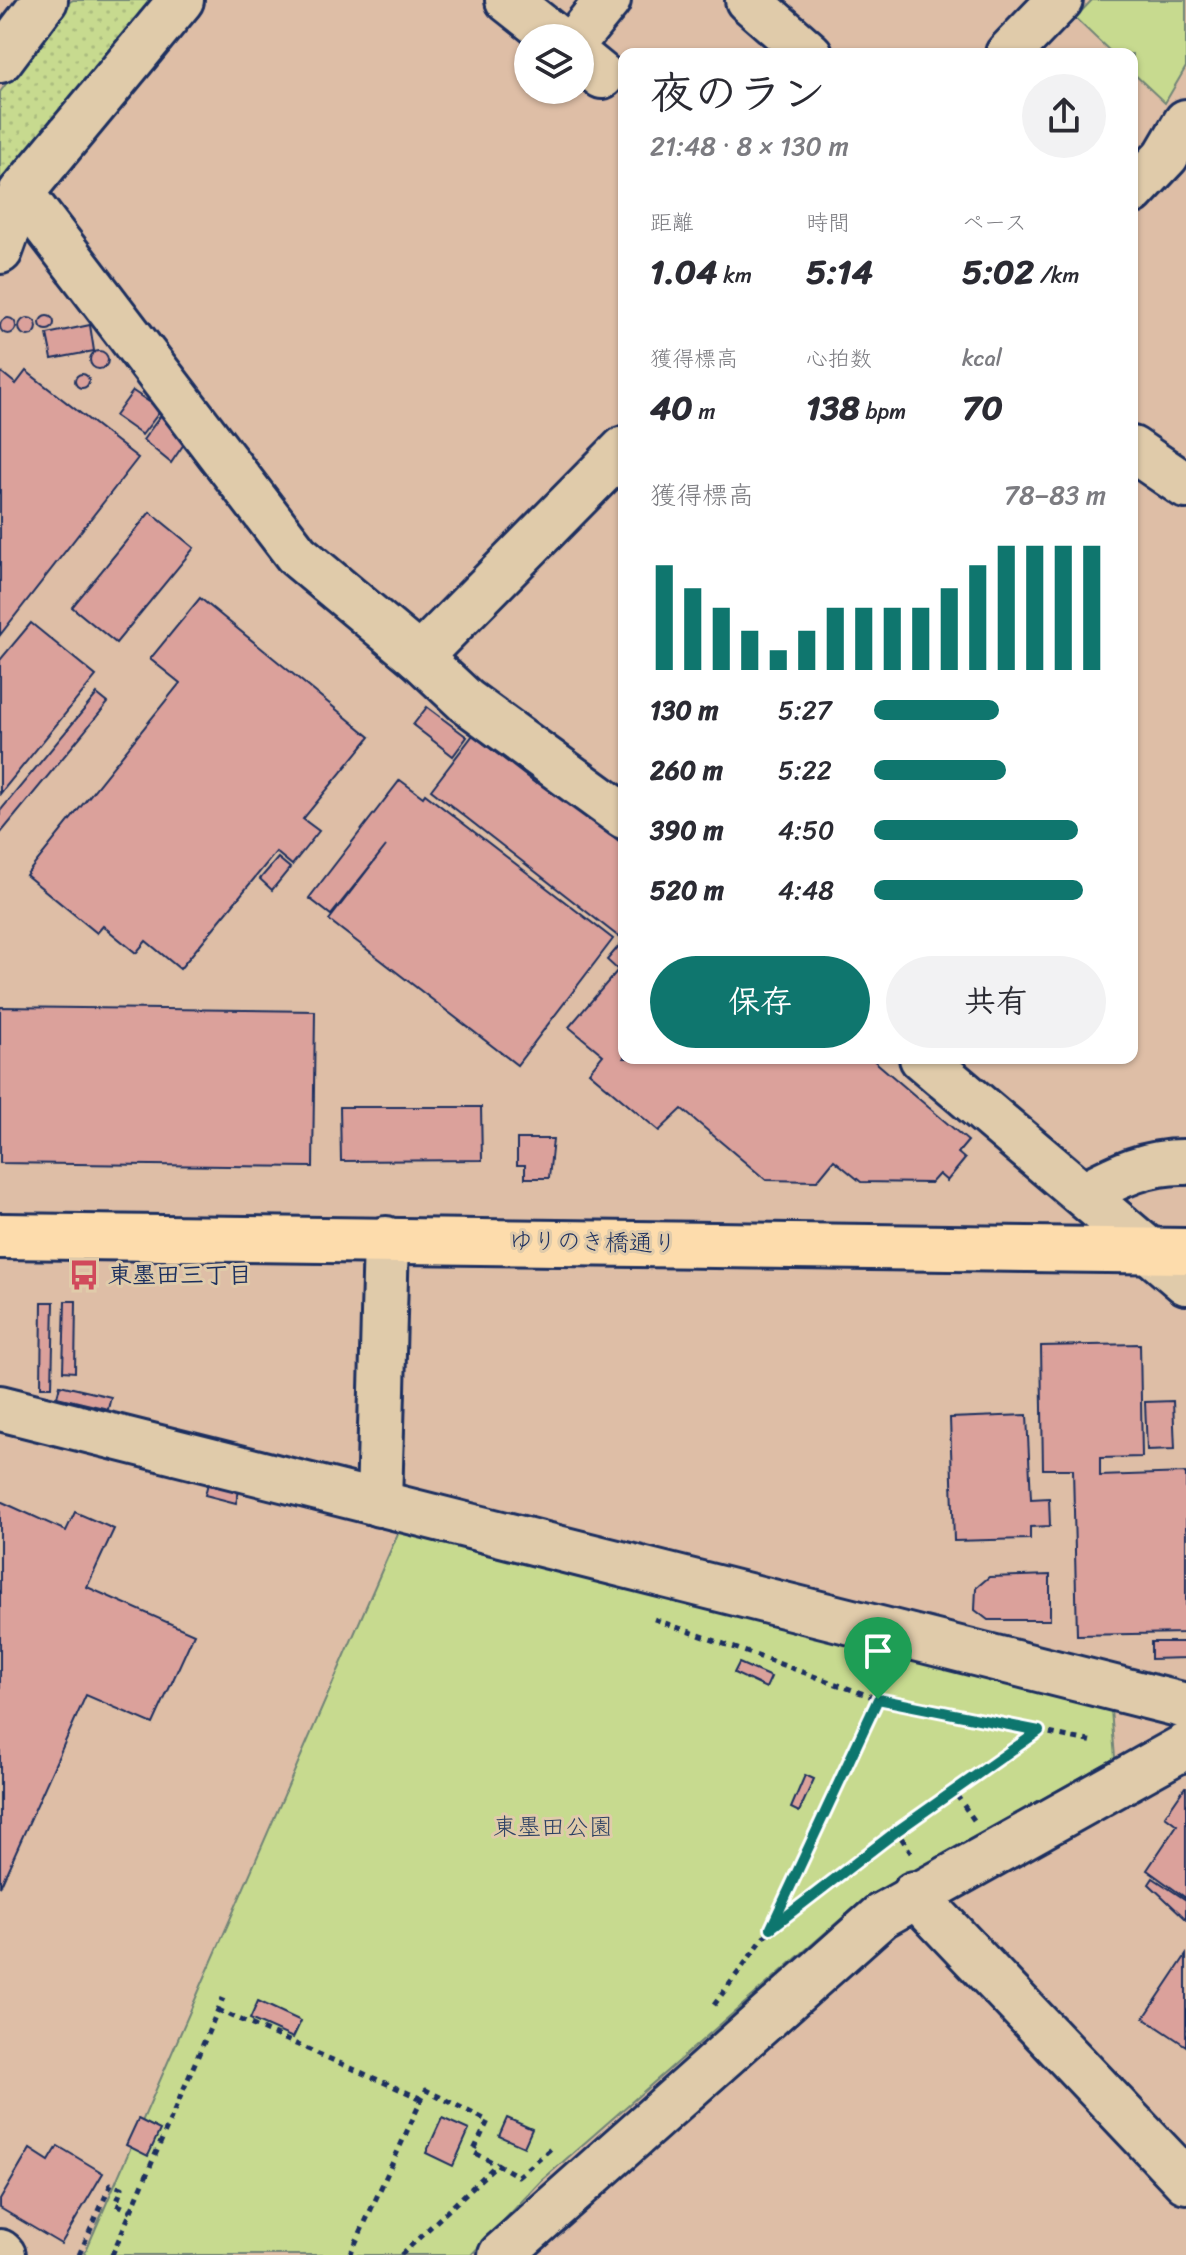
<!DOCTYPE html>
<html lang="ja">
<meta charset="utf-8">
<style>
:root{--surface:#fff;--page:#f2f2f3;--text:#2b2b33;--muted:#7c7c81;--accent:#0f766e}
body{margin:0;font-family:Sriracha,"Klee One",sans-serif;background:var(--page);color:var(--text);height:100vh;display:flex;flex-direction:column;font-size:30px;white-space:nowrap}
*{box-sizing:border-box;margin:0}
p{font-size:26px;color:var(--muted)}
.icon{flex:none;width:44px;height:44px;fill:none;stroke:currentColor;stroke-width:2;stroke-linecap:round;stroke-linejoin:round}
.map{position:relative;flex:1;overflow:hidden}
.side{position:absolute;left:618px;top:48px;width:520px;height:1016px;display:flex;flex-direction:column;background:var(--surface);border-radius:16px;box-shadow:0 2px 6px #0004}
.side>*{flex:none}
.tools{position:absolute;left:514px;top:24px;display:grid;gap:16px}
.tools a{display:grid;place-items:center;width:80px;height:80px;border-radius:50%;background:var(--surface);box-shadow:0 2px 6px #0004;font-size:40px}
.pin{position:absolute;display:grid;place-items:center;width:68px;height:68px;color:#fff;margin:-82px -34px;border-radius:50% 50% 50% 0;rotate:-45deg;box-shadow:0 0 8px #0007}
.pin .icon{rotate:45deg}
.round{display:grid;place-items:center;flex:none;width:84px;height:84px;border-radius:42px;background:var(--page)}
.headline{display:flex;align-items:center;justify-content:space-between;height:136px;padding:0 32px}
h1{font-size:44px;font-weight:800;line-height:60px}
.figures{display:grid;grid-template-columns:repeat(3,1fr);gap:12px;height:136px;padding:8px 32px}
.figures div{display:grid;align-content:center}
.figures b{font-size:34px;font-weight:800}
.figures small{font-size:22px;font-weight:400}
.figures p{font-size:22px}
.chart{height:224px;padding:16px 32px}
.chart p{display:flex;justify-content:space-between}
.chart svg{width:100%;height:144px;margin-top:8px;stroke:var(--accent);stroke-width:6}
.button{display:flex;gap:16px;margin-top:auto;padding:16px 32px}
.button a{flex:1;height:92px;border-radius:48px;background:var(--accent);color:#fff;font-size:32px;font-weight:800;line-height:92px;text-align:center}
.button a+a{background:var(--page);color:var(--text)}
ul{padding:0 32px;list-style:none;font-size:26px}
li{display:grid;grid-template-columns:128px 96px 1fr;align-items:center;height:60px}
li i{height:20px;border-radius:10px;background:var(--accent)}
.map>svg:first-child{display:block}
</style>
<div class="map">
<svg width="1186" height="2255" viewBox="0 0 1186 2255">
<defs>
<pattern id="grass-dots" width="8" height="8" patternUnits="userSpaceOnUse" patternTransform="scale(2)"><rect width="8" height="8" fill="#c7da8f"/><path d="M2 2h.1M6 6h.1" fill="none" stroke="#aabb7e" stroke-width="1.8" stroke-linecap="round"/></pattern>
</defs>
<rect width="100%" height="100%" fill="#debea6"/>
<filter id="ink" filterUnits="userSpaceOnUse"><feTurbulence type="fractalNoise" baseFrequency=".0125" numOctaves="2"/><feDisplacementMap in="SourceGraphic" scale="16" xChannelSelector="R" yChannelSelector="G"/><feConvolveMatrix kernelMatrix="1 2 1 2 8 2 1 2 1" color-interpolation-filters="sRGB"/></filter>
<g filter="url(#ink)">
<path fill="url(#grass-dots)" stroke="#718476" stroke-width="2" d="M73,0h84l-157,202v-110l65,-87z"/>
<g fill="#c7da8f" stroke="#718476" stroke-width="2">
<path d="M1092,0h94v67l-21,36 -33,-31v-18h-19l-38,-36z"/>
<path d="M402,1524l708,174 5,60 -250,140 -324,283 -70,74h-387z"/>
</g>
<g fill="#dba19b" stroke="#1b2f5e" stroke-width="2">
<circle cx="47" cy="323" r="7"/>
<circle cx="8" cy="326" r="8"/>
<circle cx="28" cy="327" r="9"/>
<path d="M90,325l4,26 -42,8 -5,-25z"/>
<circle cx="99" cy="360" r="9"/>
<path d="M0,371l16,13 10,-13 112,87 -138,177z"/>
<circle cx="82" cy="381" r="7"/>
<path d="M133,391l28,19 -19,25 -27,-19z"/>
<path d="M167,407l21,31 -17,25 -28,-23z"/>
<path d="M150,512l44,36 -78,95 -44,-36z"/>
<path d="M200,598l170,139 -67,82 16,12 -27,34 -16,-13 -96,117 -34,-28 -10,12 -33,-27 -6,7 -71,-58 154,-192 -30,-24z"/>
<path d="M31,623l65,53 -96,118v-134z"/>
<path d="M97,694l11,9 -108,131v-23z"/>
<path d="M427,707l40,30 -14,19 -40,-31z"/>
<path d="M473,735l62,48 3,-4 86,67v84l-5,7 -188,-147z"/>
<path d="M400,780l23,17 2,-3 188,145 -96,126 -188,-145 57,-74 -55,69 -22,-17z"/>
<path d="M278,858l12,10 -18,22 -12,-11z"/>
<path d="M624,940v118h247l97,83 -10,12 7,6 -18,22 -8,-7 -8,9 -70,-1 -27,-22 -17,21 -51,-1 -84,-71 -23,22 -70,-59 14,-17 -34,-28 49,-57 -11,-10z"/>
<path d="M0,1007l315,4 -2,156 -313,-4z"/>
<path d="M340,1107h141l1,53 -141,1z"/>
<path d="M517,1139h36l-4,39h-24v-13h-8z"/>
<path d="M65,1301h11l-1,71 -12,-1z"/>
<path d="M42,1302h12l-2,85h-11z"/>
<path d="M1140,1344l2,113 -42,1v18l86,-3v160l-109,2 -4,-166h-30l-2,-123z"/>
<path d="M60,1385l51,12 -3,12 -51,-12z"/>
<path d="M1173,1401l2,48 -28,1 -2,-48z"/>
<path d="M1027,1415l4,84 18,-1 1,28 -20,1v12l-76,2 -4,-123z"/>
<path d="M209,1479l31,8 -4,16 -31,-8z"/>
<path d="M0,1501l66,30 9,-19 39,17 -27,58 107,47 -41,90 -67,-29 -86,192z"/>
<path d="M1050,1575v45h-62l-13,-10 1,-22 13,-11z"/>
<path d="M1151,1642h35v16l-35,1z"/>
<path d="M739,1663l32,14 -5,11 -32,-15z"/>
<path d="M805,1775l9,4 -15,33 -8,-4z"/>
<path d="M1185,1787h1v111l-39,-28 30,-45 -12,-9z"/>
<path d="M1153,1878l33,22v19l-37,-35z"/>
<path d="M1186,1955v91l-42,-28z"/>
<path d="M258,2001l43,20 -8,17 -43,-19z"/>
<path d="M442,2118l27,12 -16,36 -27,-13z"/>
<path d="M507,2118l25,11 -8,18 -25,-11z"/>
<path d="M138,2119l22,11 -12,26 -22,-11z"/>
<path d="M58,2146l45,27 -42,71 -61,-36v-8l30,-51 19,12z"/>
</g>
<g fill="none" stroke-linecap="round" stroke-linejoin="round">
<g stroke="#1b2f5e" stroke-width="50">
<g id="minor">
<path d="M508,0l48,38"/>
<path d="M748,0l62,54"/>
<path d="M577,38l31,-38"/>
<path d="M1008,54l52,-54"/>
<path d="M580,58l22,18"/>
<path d="M0,60l45,-60"/>
<path d="M1132,192l34,-36 20,-34"/>
<path d="M21,193l276,362 122,102 47,44 158,115"/>
<path d="M0,251l21,-58 160,-193"/>
<path d="M1132,449l54,37"/>
<path d="M419,657l205,-208"/>
<path d="M922,1058l264,224"/>
<path d="M1083,1194c35,-18 63,-33 103,-32"/>
<path d="M0,1408l1186,298"/>
<path d="M379,1504l7,-265"/>
<path d="M914,1894l272,287"/>
<path d="M0,2252l3,3"/>
<path d="M501,2255l380,-339 305,-170"/>
</g>
</g>
<g stroke="#1b2f5e" stroke-width="50">
<path id="major" d="M0,1236l1186,15"/>
</g>
<g stroke="#1b2f5e" stroke-width="5" stroke-dasharray="6 6" stroke-linecap="butt">
<path d="M654,1619l224,80 -107,229"/>
<path d="M885,1671l-7,28 216,43"/>
<path d="M974,1820l-19,-27 84,-62"/>
<path d="M911,1853l-14,-22 58,-38"/>
<path d="M714,2005l57,-77 126,-97"/>
<path d="M218,2010l204,89"/>
<path d="M79,2255l32,-71 11,4 -6,16 15,7"/>
<path d="M112,2255l111,-257"/>
<path d="M350,2255l76,-165 62,31 -15,31 23,12"/>
<path d="M401,2255l96,-91 21,12 36,-30"/>
</g>
<use href="#minor" stroke="#e0cbaa" stroke-width="44"/>
<use href="#major" stroke="#fddcac" stroke-width="44"/>
</g>
</g>
<g fill="none" stroke-linecap="round" stroke-linejoin="round" filter="url(#ink)">
<g stroke="#fff" stroke-width="16">
<path id="route" d="M878,1699l161,32 -142,100 -126,97z"/>
</g>
<use href="#route" stroke="#0f766e" stroke-width="10"/>
</g>
<defs>
<g id="bus-bare" transform="scale(2.4)"><path d="M-5-6H5V4H4V6H2V4H-2V6H-4V4H-5ZM-3.5-4V0h7V-4ZM-3.5 1.2v1.5H-2V1.2ZM2 1.2v1.5H3.5V1.2Z" fill="#d1495b" stroke="#e0cbaa" stroke-width="2.5" paint-order="stroke"/></g>
</defs>
<g fill-rule="evenodd">
<use href="#bus-bare" x="84" y="1275"/>
</g>
<g text-anchor="middle" dominant-baseline="central" stroke-width="6" stroke-linejoin="round" paint-order="stroke">
<g font-size="24" fill="#1b2f5e" stroke="#e0cbaa">
<text transform="translate(593 1242) rotate(1)">ゆりのき橋通り</text>
</g>
<g font-size="24" font-weight="bold" fill="#1b2f5e" stroke="#e0cbaa" text-anchor="start">
<text x="108" y="1275">東墨田三丁目</text>
</g>
<g font-size="24" fill="#2c4063" stroke="#e0cbaa">
<text x="553" y="1827">東墨田公園</text>
</g>
</g>
</svg>
<div class="tools">
<a><svg class="icon" aria-label="layers" viewBox="0 0 24 24"><path d="M12 4l9 5-9 5-9-5zM3 14l9 5 9-5"/></svg></a>
</div>
<div class="pin" style="left:878px;top:1699px;background:#1e9e55"><svg class="icon" aria-label="arrive" viewBox="0 0 24 24"><path d="M6 21V4h12l-3 4 3 4H6"/></svg></div>
<section class="side">
<div class="headline"><div><h1>夜のラン</h1><p>21:48 · 8 × 130 m</p></div><a class="round"><svg class="icon" aria-label="share" viewBox="0 0 24 24"><path d="M12 15V3M7 8l5-5 5 5M5 13v7h14v-7"/></svg></a></div>
<div class="figures">
<div><p>距離</p><b>1.04<small> km</small></b></div>
<div><p>時間</p><b>5:14</b></div>
<div><p>ペース</p><b>5:02<small> /km</small></b></div>
</div>
<div class="figures">
<div><p>獲得標高</p><b>40<small> m</small></b></div>
<div><p>心拍数</p><b>138<small> bpm</small></b></div>
<div><p>kcal</p><b>70</b></div>
</div>
<div class="chart"><p><span>獲得標高</span>78–83 m</p>
<svg viewBox="0 0 160 44" preserveAspectRatio="none"><path d="M5 44V12M15 44V19M25 44V25M35 44V32M45 44V38M55 44V32M65 44V25M75 44V25M85 44V25M95 44V25M105 44V19M115 44V12M125 44V6M135 44V6M145 44V6M155 44V6"/></svg>
</div>
<ul>
<li><b>130 m</b>5:27<i style="width:54%"></i></li>
<li><b>260 m</b>5:22<i style="width:57%"></i></li>
<li><b>390 m</b>4:50<i style="width:88%"></i></li>
<li><b>520 m</b>4:48<i style="width:90%"></i></li>
</ul>
<div class="button"><a>保存</a><a>共有</a></div>
</section>
</div>
